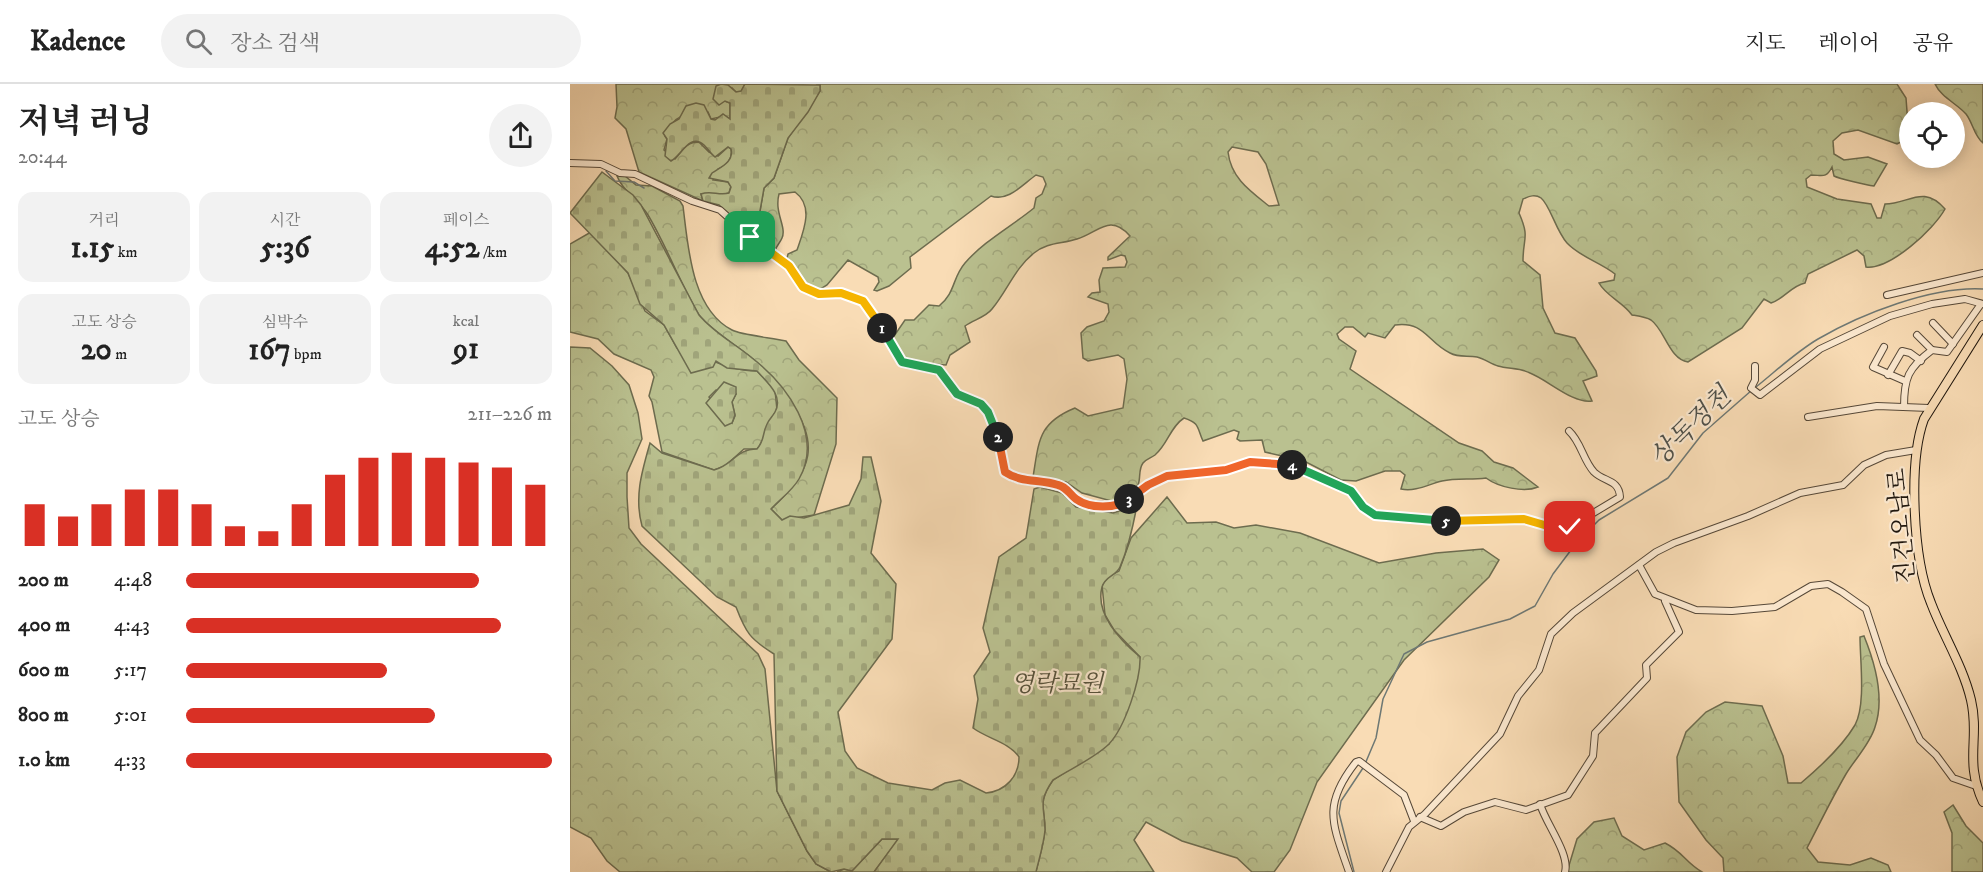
<!DOCTYPE html>
<html lang="ko">
<meta charset="utf-8">
<style>
:root{--surface:#fff;--page:#f2f2f2;--text:#222;--muted:#767676;--line:#e0e0e0;--accent:#d93025}
body{margin:0;font-family:"IM FELL DW Pica","Noto Serif KR",serif;background:var(--page);color:var(--text);height:100vh;display:flex;flex-direction:column;font-size:22px;white-space:nowrap}
*{box-sizing:border-box;margin:0}
p{font-size:20px;color:var(--muted)}
.icon{flex:none;width:33px;height:33px;fill:none;stroke:currentColor;stroke-width:2;stroke-linecap:round;stroke-linejoin:round}
.map{position:relative;flex:1;overflow:hidden}
.panel{display:flex;flex-direction:column;background:var(--surface);width:570px}
.panel>*{flex:none}
.buttons{position:absolute;left:1329px;top:18px;display:grid;gap:12px}
.buttons a{display:grid;place-items:center;width:66px;height:66px;border-radius:50%;background:var(--surface);box-shadow:0 3px 15px #0003;font-size:30px}
.pin{position:absolute;display:grid;place-items:center;width:51px;height:51px;color:#fff;margin:-26px;border-radius:12px;box-shadow:0 3px 9px #0006}
.km{position:absolute;width:30px;height:30px;margin:-15px;border-radius:50%;background:#222;color:#fff;font-size:16px;line-height:30px;text-align:center}
.round{display:grid;place-items:center;flex:none;width:63px;height:63px;border-radius:32px;background:var(--page)}
.overview{display:flex;align-items:center;justify-content:space-between;height:102px;padding:0 18px}
h1{font-size:33px;font-weight:700;line-height:45px}
.stats{display:grid;grid-template-columns:repeat(3,1fr);gap:9px;height:102px;padding:6px 18px}
.stats div{display:grid;align-content:center;border-radius:15px;background:var(--page);text-align:center}
.stats b{font-size:30px;font-weight:700}
.stats small{font-size:16px;font-weight:400}
.stats p{font-size:16px}
.chart{height:168px;padding:12px 18px}
.chart p{display:flex;justify-content:space-between}
.chart svg{width:100%;height:108px;margin-top:6px;stroke:var(--accent);stroke-width:6}
ul{padding:0 18px;list-style:none;font-size:20px}
li{display:grid;grid-template-columns:96px 72px 1fr;align-items:center;height:45px}
li i{height:15px;border-radius:8px;background:var(--accent)}
header{display:flex;align-items:center;gap:36px;box-sizing:border-box;height:84px;padding:0 30px;background:var(--surface);border-bottom:2px solid var(--line)}
header strong{font-size:28px}
nav{display:flex;gap:33px;margin-inline-start:auto;font-size:21px}
.search{width:420px;height:54px;background:var(--page);display:flex;align-items:center;gap:15px;box-sizing:border-box;padding:0 21px;border-radius:33px;color:var(--muted);font-size:22px}
main{display:flex;flex:1;min-height:0}
.map>svg:first-child{display:block}
</style>
<header>
<strong>Kadence</strong>
<div class="search"><svg class="icon" aria-label="search" viewBox="0 0 24 24"><circle cx="10" cy="10" r="6"/><path d="M15 15l6 6"/></svg>장소 검색</div>
<nav><a>지도</a><a>레이어</a><a>공유</a></nav>
</header>
<main>
<section class="panel">
<div class="overview"><div><h1>저녁 러닝</h1><p>20:44</p></div><a class="round"><svg class="icon" aria-label="share" viewBox="0 0 24 24"><path d="M12 15V3M7 8l5-5 5 5M5 13v7h14v-7"/></svg></a></div>
<div class="stats">
<div><p>거리</p><b>1.15<small> km</small></b></div>
<div><p>시간</p><b>5:36</b></div>
<div><p>페이스</p><b>4:52<small> /km</small></b></div>
</div>
<div class="stats">
<div><p>고도 상승</p><b>20<small> m</small></b></div>
<div><p>심박수</p><b>167<small> bpm</small></b></div>
<div><p>kcal</p><b>91</b></div>
</div>
<div class="chart"><p><span>고도 상승</span>211–226 m</p>
<svg viewBox="0 0 160 44" preserveAspectRatio="none"><path d="M5 44V27M15 44V32M25 44V27M35 44V21M45 44V21M55 44V27M65 44V36M75 44V38M85 44V27M95 44V15M105 44V8M115 44V6M125 44V8M135 44V10M145 44V12M155 44V19"/></svg>
</div>
<ul>
<li><b>200 m</b>4:48<i style="width:80%"></i></li>
<li><b>400 m</b>4:43<i style="width:86%"></i></li>
<li><b>600 m</b>5:17<i style="width:55%"></i></li>
<li><b>800 m</b>5:01<i style="width:68%"></i></li>
<li><b>1.0 km</b>4:33<i style="width:100%"></i></li>
</ul>
</section>
<div class="map">
<svg width="1413" height="788" viewBox="0 0 1413 788">
<defs>
<pattern id="forest-crowns" width="20" height="18" patternUnits="userSpaceOnUse" patternTransform="scale(1.5)"><rect width="20" height="18" fill="#bac190"/><path d="M2 6a3 3 0 1 1 6 0M12 15a3 3 0 1 1 6 0" fill="none" stroke="#a0a57b"/></pattern>
<pattern id="cemetery-stones" width="16" height="16" patternUnits="userSpaceOnUse" patternTransform="scale(1.5)"><rect width="16" height="16" fill="#bac190"/><path d="M2 7V4a2 2 0 0 1 4 0v3zM10 15v-3a2 2 0 0 1 4 0v3z" fill="#a0a57b"/></pattern>
</defs>
<rect width="100%" height="100%" fill="#f9dcb5"/>
<filter id="stains"><feTurbulence type="fractalNoise" baseFrequency=".00333" numOctaves="4"/><feColorMatrix values="0 0 0 0 .2 0 0 0 0 .09 0 0 0 0 .02 0 0 0 .5 -.17"/></filter>
<radialGradient id="worn" r=".72"><stop offset=".6" stop-color="#630" stop-opacity="0"/><stop offset="1" stop-color="#630" stop-opacity=".3"/></radialGradient>
<g fill="url(#forest-crowns)" stroke="#6d6c4f" stroke-width="1.5" fill-rule="evenodd">
<path d="M46,0h129l-4,8h-5l-4,-4 -7,13 5,2v16l-5,-3 -14,3 -3,-7c-22,1 -34,2 -43,24l2,3 -3,11 11,9c8,-9 11,-17 24,-17l10,10 9,4 10,-9 3,2c2,9 -4,17 -13,20l-5,11 15,2 3,4 -2,7 -8,2 -20,-1 2,7 -64,-29 -13,-43 -11,-11 2,-11z"/>
<path d="M246,0h1081l9,14 3,40 -12,6 -39,-14 -16,3 -9,8 1,13 10,6 24,-3 19,7 -13,22c-7,-1 -34,-7 -40,-10l-2,-9c-6,12 -10,8 -21,8l-5,4 1,8 30,12 34,5 6,14h4l4,-14c24,0 38,-20 60,5 -11,20 -55,61 -79,58l-2,-11 -7,-6 -49,24 -3,9c-14,3 -21,16 -34,20l-7,-4 -22,29 -54,34c-19,-3 -23,-32 -37,-42 -5,-3 -13,-4 -19,-5 -9,-13 -26,-19 -33,-32l15,-3 1,-6c-15,-12 -35,-17 -48,-31 -11,-12 -17,-38 -26,-45 -6,-4 -11,-2 -18,1l-4,14c11,25 4,24 4,48l17,14 3,33 12,25 20,5 21,33 1,5 -14,5 9,20c-19,3 -44,-21 -62,-28 -9,-5 -22,-4 -32,-7 -7,-2 -13,-7 -21,-9 -9,-2 -18,1 -27,-4 -23,-11 -25,-32 -55,-28l-10,13 -17,-5 -3,4 -12,-10h-8l-8,7 2,5 17,12 -6,18 109,74 23,8 12,11 19,6 25,19c-14,6 -40,0 -52,-9 -15,2 -29,0 -44,3 -13,3 -26,11 -41,8l4,-14 -5,-4h-15l-29,10 -15,-1 -37,-19 -39,-9 -3,-12 -22,1 -3,-2 2,-7 -5,-2 -31,11c-6,-13 -3,-18 -19,-23 -14,9 -16,26 -29,37 -4,3 -9,4 -12,8 -5,7 -2,15 -5,22l-23,17 -33,-9 -16,-11 -33,-5c6,-36 5,-54 42,-69l13,8 35,-8 4,-29 -3,-20 -6,-4 -30,6 -5,-3 -2,-25 6,-6 17,-6 5,-9 -1,-8 -20,-7 4,-4 8,-1 -1,-12 4,-12 22,-1 2,-5 -2,-6 -4,-1 -13,5v-3l22,-21c-20,-23 -31,-4 -53,3 -15,5 -30,3 -43,14 -19,15 -27,38 -42,56 -6,8 -19,11 -27,17l5,16 -20,13 -4,10 -30,-2 -10,-3 -14,-21 13,-19h9l15,-15 10,1c17,-14 13,-28 26,-43 19,-22 47,-37 69,-55l2,-10 6,-4 4,-10 -3,-7 -7,-2c-14,10 -28,27 -45,21l-81,61 1,11 -22,18 -12,5 -3,-1 5,-8 -1,-5 -30,-17 -21,25 -8,5c-20,-7 -20,-16 -32,-32l1,-4 9,-4c7,-20 17,-44 -2,-58l-16,2c-5,19 8,33 3,44 -2,5 -6,8 -7,13l-28,-20v-5l13,-15 4,-23 10,-10 14,-40 32,-47v-6zM662,63l26,5 8,12 13,41 -10,1c-19,-15 -38,-28 -41,-54z"/>
<path d="M1365,0h48v59c-9,-7 -10,-20 -17,-29 -10,-11 -25,-17 -31,-30z"/>
<path d="M47,92h8l11,9 16,1 28,15 3,5c5,39 8,103 49,124 9,5 42,8 54,11l13,19 38,38 -1,46 -22,71 -32,5 -11,-11c43,-40 50,-65 15,-114 -10,-13 -21,-27 -34,-37 -18,-15 -38,-25 -53,-43 -19,-32 -32,-68 -51,-100 -9,-15 -25,-23 -31,-39z"/>
<path d="M21,148l37,41 17,38 19,14 13,23c27,8 52,23 80,23l18,19 2,20c-12,15 -9,26 -20,39h-13l-19,17 -11,4 -52,-18 -10,-50 -3,-6 5,-19 -3,-7 -37,-16 -16,-15 -28,-7v-88zM146,306l20,4 -4,8 3,14 -3,7 -23,-26z"/>
<path d="M0,263l20,1 22,18 17,19 9,28 4,26 -15,34v24l2,31 12,16 117,110 7,15 12,122 30,60 9,13 15,8h-211l-13,-11 -16,-23 -21,-11z"/>
<path d="M597,413l20,26 29,-1 18,6 22,-3 44,8 79,30 57,-10 47,-4 16,11 -10,17 -85,83 -87,122 -27,68 -16,22h-22l-15,-14 -55,-17 -36,-19 -12,18 20,32h-118c3,-13 8,-29 9,-42 0,-23 -8,-27 8,-50l56,-36 31,-87 -26,-27 -9,-15 -3,-30 6,-8 11,-6 12,-33z"/>
<path d="M1294,552c11,27 21,62 11,91 -5,17 -20,32 -29,47 -14,24 -26,49 -39,74l11,14 32,3 21,-7 17,7 3,7h-167l-1,-14 -17,-18 -27,-38 -2,-45 9,-25 20,-20 19,-10 37,4 21,50 5,27h13c19,-16 41,-36 54,-58 11,-20 5,-65 5,-88z"/>
<path d="M1383,721l13,21 17,17v29h-31v-39l-8,-21z"/>
<path d="M1044,734l8,18 22,14 21,-7c18,9 20,19 37,29h-135l10,-33 17,-17z"/>
<path d="M312,755h17l-25,33h-37l7,-3 8,2z"/>
</g>
<g fill="url(#cemetery-stones)" stroke="#6d6c4f" stroke-width="1.5">
<path d="M151,0l7,1 8,7 5,-1 4,-7 75,1v6l-12,21 -20,26 -14,40 -10,10 -4,23 -13,15v5l-28,-26 -16,-4 -2,-7c10,-4 18,2 28,-1l2,-6 -3,-5 -19,-4 3,-5c9,-6 22,-11 19,-24l-3,-2 -13,10c-5,-4 -7,-8 -11,-12 -14,-13 -23,11 -33,16l-6,-5 2,-17 -4,-6 7,-9 9,-5 7,-13 10,-3 8,2 7,14 4,1 8,-6 7,5v-16l-5,-2 -6,4 -6,-6 3,-13z"/>
<path d="M32,88l31,23 8,10 58,110c15,18 35,28 53,43 35,27 72,77 47,121 -7,12 -19,20 -28,30l11,11 8,-4 14,2 45,-13 12,-26 2,-22h8l10,44 -10,52 25,31 -4,55 -54,73 7,39 12,17 31,15 44,7 13,-7 15,-3 26,13c20,-2 33,-17 33,-36 -10,-15 -31,-18 -46,-29l5,-29 -4,-23 16,-24 -7,-24 16,-71 27,-19 8,-49 6,-2 22,6 14,14 37,6 24,-8c-4,22 -8,41 -17,62 -4,9 -15,9 -18,20 -7,27 19,54 38,70 1,22 -15,70 -31,87 -14,14 -39,25 -56,36 -16,23 -8,27 -8,50 -1,13 -6,29 -9,42h-162l24,-33h-16l-30,32 -8,-2 -13,3 -15,-8 -9,-13 -30,-60 -3,-137c-24,-15 -28,-21 -38,-47l-19,-10 -75,-71c-8,-29 0,-55 8,-83l12,10 52,17c19,-5 22,-21 43,-21 8,-9 5,-15 10,-25 2,-5 6,-8 8,-12 9,-16 -8,-30 -18,-41l-30,-3 -11,-7 -3,6 -22,6 -27,-48 -24,-21 -12,-31 -58,-60z"/>
<path d="M154,298l12,5v7l-4,8 3,13 -3,8 -7,3 -19,-23z"/>
</g>
<g fill="none" stroke-linecap="round" stroke-linejoin="round">
<g stroke="#6e7874" stroke-width="1.5">
<path d="M36,87l9,10 19,1 10,6"/>
<path d="M1186,303c20,-16 40,-35 62,-48 43,-25 114,-53 165,-50"/>
<path d="M795,680l11,-26 7,-39 21,-45 23,-12 83,-23 25,-13 18,-32 24,-32 22,-22 69,-42 35,-45 49,-43"/>
<path d="M784,788l-15,-59 2,-12 22,-33"/>
</g>
<g stroke="#564838" stroke-width="8">
<g id="minor">
<path d="M0,79l31,1 19,9 15,1 57,27 28,9 30,27 39,29 14,21 16,7 22,-1 22,8 39,61 37,8 18,24 24,10 7,8 10,26 7,34 8,6 53,9 10,11 9,5 29,3 10,-3 23,-18 20,-9 59,-6 24,-7 34,-1 67,29 12,16 12,8 65,6 84,-2 34,10 12,-2 50,-30c-1,-18 -16,-15 -26,-25 -11,-12 -13,-30 -25,-41"/>
<path d="M1317,211l96,-22"/>
<path d="M1363,239l20,21"/>
<path d="M1347,251l15,15"/>
<path d="M1314,263l-11,20 32,14"/>
<path d="M1185,282v14l-4,8 9,7 60,-46 70,-33 42,-12 33,-5 18,5"/>
<path d="M1318,291l14,-24 8,2 11,8"/>
<path d="M1334,323c0,-29 4,-39 28,-57l15,2 34,-48"/>
<path d="M1238,333l69,-11 52,2"/>
<path d="M1069,481l16,29 41,16 36,1 43,-4 36,-21 17,-2 14,8 24,17 18,55 36,76 16,15 17,23 23,8"/>
<path d="M970,720c6,20 30,50 25,68"/>
<path d="M850,733l21,9 23,-14 31,-10 31,8 42,-15 25,-39 2,-23 52,-55 -1,-13 33,-33 -14,-31"/>
<path d="M779,788c-17,-49 -27,-67 7,-110l3,-1 45,34 10,26"/>
<path d="M816,788l23,-45 16,-13 75,-80 18,-38 21,-26 12,-36 22,-21 83,-61 18,-9 74,-27 52,-23 43,-8 21,-20 22,-10 30,-5"/>
</g>
</g>
<g stroke="#20170e" stroke-width="10">
<path id="major" d="M1413,241l-59,94c-16,44 -11,140 7,184 12,32 32,63 40,97 9,38 -7,61 12,102"/>
</g>
<use href="#minor" stroke="#fbe8cf" stroke-width="6"/>
<use href="#major" stroke="#f9dcb5" stroke-width="8"/>
</g>
<g fill="none" stroke-linecap="round" stroke-linejoin="round">
<g stroke="#fff" stroke-width="12">
<path id="split-1" d="M180,153l39,29 14,21 16,7 22,-1 22,8 19,27"/>
</g>
<g stroke="#fff" stroke-width="12">
<path id="split-2" d="M312,244l20,34 37,8 18,24 24,10 7,8 10,25"/>
</g>
<g stroke="#fff" stroke-width="12">
<path id="split-3" d="M428,353l7,35c16,11 35,7 53,13 9,2 11,9 18,14 14,10 40,10 53,0"/>
</g>
<g stroke="#fff" stroke-width="12">
<path id="split-4" d="M559,415l19,-14 19,-9 59,-6 24,-8 42,3"/>
</g>
<g stroke="#fff" stroke-width="12">
<path id="split-5" d="M722,381l59,26 12,16 12,8 71,6"/>
</g>
<g stroke="#fff" stroke-width="12">
<path id="split-6" d="M876,437l78,-2 34,10 12,-2"/>
</g>
<use href="#split-1" stroke="#f5b400" stroke-width="8"/>
<use href="#split-2" stroke="#22a559" stroke-width="8"/>
<use href="#split-3" stroke="#f0652b" stroke-width="8"/>
<use href="#split-4" stroke="#f0652b" stroke-width="8"/>
<use href="#split-5" stroke="#22a559" stroke-width="8"/>
<use href="#split-6" stroke="#f5b400" stroke-width="8"/>
</g>
<g text-anchor="middle" dominant-baseline="central" stroke-width="4.5" stroke-linejoin="round" paint-order="stroke">
<g font-size="24" fill="#20170e" stroke="#fbe8cf">
<text transform="translate(1332 442) rotate(-95)">진건오남로</text>
</g>
<g font-size="24" font-style="italic" fill="#56523c" stroke="#fbe8cf">
<text x="487" y="600">영락묘원</text>
</g>
<g font-size="26" font-style="italic" fill="#4e504a" stroke="#fbe8cf">
<text transform="translate(1121 343) rotate(-44)">상독정천</text>
</g>
</g>
<rect width="100%" height="100%" filter="url(#stains)"/>
<rect width="100%" height="100%" fill="url(#worn)"/>
</svg>
<div class="buttons">
<a><svg class="icon" aria-label="locate" viewBox="0 0 24 24"><circle cx="12" cy="12" r="6"/><path d="M12 2v4M12 18v4M2 12h4M18 12h4"/></svg></a>
</div>
<div class="pin" style="left:180px;top:153px;background:#1e9e55"><svg class="icon" aria-label="arrive" viewBox="0 0 24 24"><path d="M6 21V4h12l-3 4 3 4H6"/></svg></div>
<div class="pin" style="left:1000px;top:443px;background:#d93025"><svg class="icon" aria-label="check" viewBox="0 0 24 24"><path d="M5 12l5 5 9-10"/></svg></div>
<b class="km" style="left:312px;top:244px">1</b>
<b class="km" style="left:428px;top:353px">2</b>
<b class="km" style="left:559px;top:415px">3</b>
<b class="km" style="left:722px;top:381px">4</b>
<b class="km" style="left:876px;top:437px">5</b>
</div>
</main>
